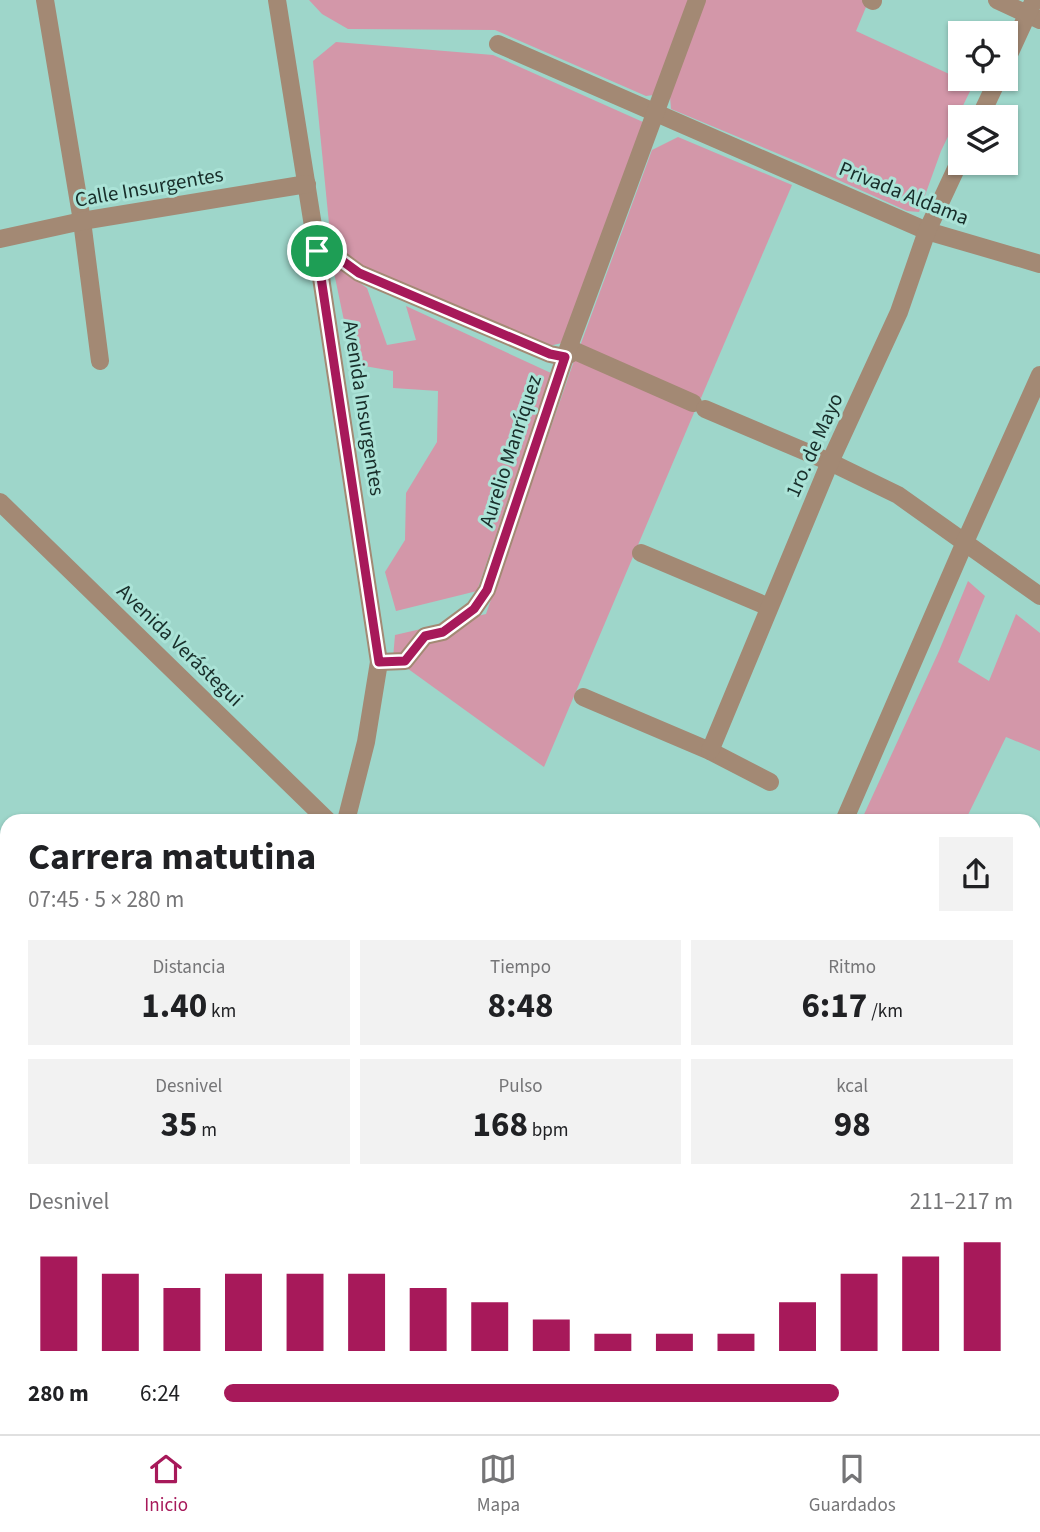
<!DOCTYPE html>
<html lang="es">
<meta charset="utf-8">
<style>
:root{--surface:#fff;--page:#f2f2f2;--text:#202124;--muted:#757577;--line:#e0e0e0;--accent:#a7195a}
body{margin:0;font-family:"Source Sans 3",sans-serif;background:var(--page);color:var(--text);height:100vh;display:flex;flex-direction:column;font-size:26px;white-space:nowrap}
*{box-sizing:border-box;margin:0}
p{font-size:23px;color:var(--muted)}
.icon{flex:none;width:38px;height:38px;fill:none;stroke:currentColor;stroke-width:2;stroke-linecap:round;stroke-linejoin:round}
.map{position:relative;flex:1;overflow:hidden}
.drawer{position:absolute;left:0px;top:814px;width:1041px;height:621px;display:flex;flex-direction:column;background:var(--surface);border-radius:21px 21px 0 0;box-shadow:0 2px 5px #0004}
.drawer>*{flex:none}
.controls{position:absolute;left:948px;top:21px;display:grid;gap:14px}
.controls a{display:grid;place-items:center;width:70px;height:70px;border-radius:0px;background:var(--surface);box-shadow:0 2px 5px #0004;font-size:35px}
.pin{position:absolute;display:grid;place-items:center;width:60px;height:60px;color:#fff;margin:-30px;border:4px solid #fff;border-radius:50%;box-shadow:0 2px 7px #0007}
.round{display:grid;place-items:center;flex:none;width:74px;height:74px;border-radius:0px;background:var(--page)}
.overview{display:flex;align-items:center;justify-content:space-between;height:119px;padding:0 28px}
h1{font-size:38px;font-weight:700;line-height:52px}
.stats{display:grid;grid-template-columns:repeat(3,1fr);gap:10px;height:119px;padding:7px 28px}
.stats div{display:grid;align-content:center;border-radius:0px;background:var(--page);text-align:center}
.stats b{font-size:35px;font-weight:700}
.stats small{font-size:19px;font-weight:400}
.stats p{font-size:19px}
.chart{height:196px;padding:14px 28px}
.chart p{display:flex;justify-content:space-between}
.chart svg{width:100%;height:126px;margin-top:7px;stroke:var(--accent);stroke-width:6}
ul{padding:0 28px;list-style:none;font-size:23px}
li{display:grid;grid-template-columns:112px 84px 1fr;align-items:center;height:52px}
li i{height:18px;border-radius:9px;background:var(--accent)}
.tab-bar{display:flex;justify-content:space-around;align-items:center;height:98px;border-top:2px solid var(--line);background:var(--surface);font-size:19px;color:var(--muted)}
.tab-bar a{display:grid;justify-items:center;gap:4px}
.tab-bar .current{color:var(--accent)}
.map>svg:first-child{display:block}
</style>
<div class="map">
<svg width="1040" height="1434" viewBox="0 0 1040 1434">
<rect width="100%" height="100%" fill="#9ed6ca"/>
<path fill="#89ccbe" d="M251,1428h93l10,6h-104z"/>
<g fill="#d397a9">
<path d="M309,0h560l-13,31 117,54 -32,66 -22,61 -12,-1 -102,-46 -134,-56 -1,-12 -16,-2 -8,1 -151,-66 -147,-1 -26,-15z"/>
<path d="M336,42l157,13 150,67 -77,220 -21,5 -183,-77 -31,-26 -18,-183z"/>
<path d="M678,137l114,48 -91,213 -121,-52 72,-196z"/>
<path d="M332,263l35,25 20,57 29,-5 -10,-34 145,67 -74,218 -81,20 -11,-39 20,-32 1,-47 31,-51 1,-51 -45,-3v-17l-40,-7z"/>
<path d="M576,355l120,53 -152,359 -151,-109 2,-23 91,-21z"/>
<path d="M968,581l17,15 -27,66 31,19 27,-67 24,19v118l-34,-14 -41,84h-104l78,-170z"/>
<path d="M0,1232l7,3v98l-7,-3z"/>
</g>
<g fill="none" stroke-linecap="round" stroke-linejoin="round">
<g stroke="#a38974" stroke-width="18">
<path d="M45,0l37,221 18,140"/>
<path d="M277,0l40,251 62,411 -13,80 -20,79"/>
<path d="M871,0l2,1"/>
<path d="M997,0l43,20"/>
<path d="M498,44l429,187 113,33"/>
<path d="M1006,61l28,-61"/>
<path d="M980,117l18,-38"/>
<path d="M0,239l82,-18 225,-37"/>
<path d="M317,251h12l30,22 191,81 15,3 10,-6 118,52"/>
<path d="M705,409l125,53 68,33 142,101"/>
<path d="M0,502l328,319"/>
<path d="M641,553l128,54"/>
<path d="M379,662l26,-1 20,-25 18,-4 31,-23 13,-19 78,-233 132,-357"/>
<path d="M583,697l127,54 60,31"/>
<path d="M710,751l120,-289 69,-150 28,-81 34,-73"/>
<path d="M844,821l121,-279 75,-167"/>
<path d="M0,885l7,4"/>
<path d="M1034,936l6,-12"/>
<path d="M1034,1272l6,3"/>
<path d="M0,1416l7,3"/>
<path d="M27,1428l14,6"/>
<path d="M384,1428l10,6"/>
<path d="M226,1434l2,-6"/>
<path d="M904,1434l4,-6"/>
</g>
</g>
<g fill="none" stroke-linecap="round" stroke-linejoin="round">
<g stroke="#fff" stroke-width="14">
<path id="route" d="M317,251h12l30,22 191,81 15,3 -78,233 -13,19 -31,23 -18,4 -20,25 -26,1z"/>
</g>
<use href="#route" stroke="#a7195a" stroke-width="9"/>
</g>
<g text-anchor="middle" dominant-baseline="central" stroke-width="6" stroke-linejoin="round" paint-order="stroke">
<g font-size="21" fill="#182e2a" stroke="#abe3d7">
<text transform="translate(149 187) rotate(-10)">Calle Insurgentes</text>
<text transform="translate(904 193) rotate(22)">Privada Aldama</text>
<text transform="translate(364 408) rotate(81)">Avenida Insurgentes</text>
<text transform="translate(814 445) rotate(-66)">1ro. de Mayo</text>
<text transform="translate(510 451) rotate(-72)">Aurelio Manríquez</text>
<text transform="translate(180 645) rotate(44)">Avenida Verástegui</text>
</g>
</g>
</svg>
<div class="controls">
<a><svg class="icon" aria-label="locate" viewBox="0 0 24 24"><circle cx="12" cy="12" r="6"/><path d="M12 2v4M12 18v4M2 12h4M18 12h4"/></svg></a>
<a><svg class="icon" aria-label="layers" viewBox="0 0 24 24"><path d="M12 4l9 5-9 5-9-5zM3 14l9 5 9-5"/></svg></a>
</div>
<div class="pin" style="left:317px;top:251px;background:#1e9e55"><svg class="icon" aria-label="arrive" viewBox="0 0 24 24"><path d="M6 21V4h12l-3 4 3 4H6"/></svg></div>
<section class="drawer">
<div class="overview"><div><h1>Carrera matutina</h1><p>07:45 · 5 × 280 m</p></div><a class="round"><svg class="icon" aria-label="share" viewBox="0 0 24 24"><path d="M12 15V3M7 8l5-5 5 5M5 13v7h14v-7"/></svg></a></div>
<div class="stats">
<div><p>Distancia</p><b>1.40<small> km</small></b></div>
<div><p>Tiempo</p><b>8:48</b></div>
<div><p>Ritmo</p><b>6:17<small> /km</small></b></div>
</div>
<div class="stats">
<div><p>Desnivel</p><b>35<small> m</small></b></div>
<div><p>Pulso</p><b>168<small> bpm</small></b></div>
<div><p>kcal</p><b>98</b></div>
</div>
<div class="chart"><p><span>Desnivel</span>211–217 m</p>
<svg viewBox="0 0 160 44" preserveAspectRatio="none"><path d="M5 44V11M15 44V17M25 44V22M35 44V17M45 44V17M55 44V17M65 44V22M75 44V27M85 44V33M95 44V38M105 44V38M115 44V38M125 44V27M135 44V17M145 44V11M155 44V6"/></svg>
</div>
<ul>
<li><b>280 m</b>6:24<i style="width:78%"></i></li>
</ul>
</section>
</div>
<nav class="tab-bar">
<a class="current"><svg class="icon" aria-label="home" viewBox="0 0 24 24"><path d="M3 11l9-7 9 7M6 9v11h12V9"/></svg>Inicio</a>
<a><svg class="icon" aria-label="map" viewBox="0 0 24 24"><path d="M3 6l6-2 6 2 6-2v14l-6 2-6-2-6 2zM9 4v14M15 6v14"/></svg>Mapa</a>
<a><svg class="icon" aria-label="saved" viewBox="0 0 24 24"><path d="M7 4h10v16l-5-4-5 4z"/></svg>Guardados</a>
</nav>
